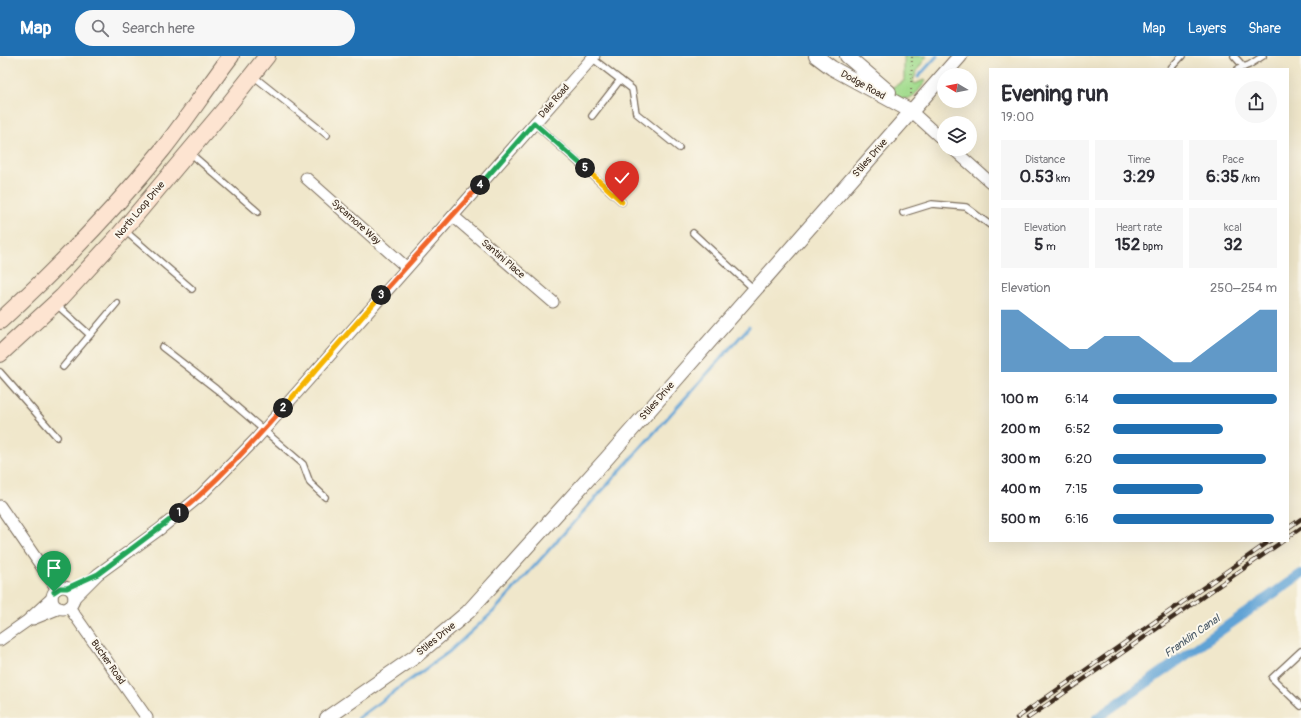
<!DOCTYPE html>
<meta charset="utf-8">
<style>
:root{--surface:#fff;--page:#f7f7f7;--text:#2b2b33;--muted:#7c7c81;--accent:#1f6fb2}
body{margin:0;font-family:Pangolin,sans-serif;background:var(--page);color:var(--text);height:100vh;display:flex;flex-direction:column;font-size:15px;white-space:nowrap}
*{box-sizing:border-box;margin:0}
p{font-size:13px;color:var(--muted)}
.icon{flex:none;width:22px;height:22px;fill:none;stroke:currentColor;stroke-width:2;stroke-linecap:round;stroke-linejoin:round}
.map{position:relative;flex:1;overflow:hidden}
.details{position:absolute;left:989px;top:12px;width:300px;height:474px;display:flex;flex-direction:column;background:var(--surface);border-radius:0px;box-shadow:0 4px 16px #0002}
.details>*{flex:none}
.needle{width:26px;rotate:280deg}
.buttons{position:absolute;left:937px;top:12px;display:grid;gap:8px}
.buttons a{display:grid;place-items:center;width:40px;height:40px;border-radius:50%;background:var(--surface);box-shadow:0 4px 16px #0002;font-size:20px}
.pin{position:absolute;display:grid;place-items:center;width:34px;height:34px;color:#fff;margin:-41px -17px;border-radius:50% 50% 50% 0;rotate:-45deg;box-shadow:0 0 4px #0007}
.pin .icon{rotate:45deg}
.km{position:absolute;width:20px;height:20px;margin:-10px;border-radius:50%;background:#222;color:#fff;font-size:11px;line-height:20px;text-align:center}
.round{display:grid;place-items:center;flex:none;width:42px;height:42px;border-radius:21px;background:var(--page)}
.overview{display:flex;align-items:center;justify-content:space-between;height:68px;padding:0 12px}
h1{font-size:22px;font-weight:700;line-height:30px}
.metrics{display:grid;grid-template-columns:repeat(3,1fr);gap:6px;height:68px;padding:4px 12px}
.metrics div{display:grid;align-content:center;border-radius:0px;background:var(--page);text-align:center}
.metrics b{font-size:17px;font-weight:700}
.metrics small{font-size:11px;font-weight:400}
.metrics p{font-size:11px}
.chart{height:112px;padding:8px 12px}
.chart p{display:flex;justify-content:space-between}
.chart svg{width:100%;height:72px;margin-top:4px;fill:var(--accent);opacity:.7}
ul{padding:0 12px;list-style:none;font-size:13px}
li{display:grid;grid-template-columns:64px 48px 1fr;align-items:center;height:30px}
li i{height:10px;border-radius:5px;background:var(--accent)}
header{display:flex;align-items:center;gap:24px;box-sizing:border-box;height:56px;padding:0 20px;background:var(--accent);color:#fff}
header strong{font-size:19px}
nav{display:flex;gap:22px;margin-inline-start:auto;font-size:14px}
.search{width:280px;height:36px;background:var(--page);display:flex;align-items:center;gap:10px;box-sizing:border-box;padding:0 14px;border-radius:22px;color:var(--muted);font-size:15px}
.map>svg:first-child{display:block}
</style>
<header>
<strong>Map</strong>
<div class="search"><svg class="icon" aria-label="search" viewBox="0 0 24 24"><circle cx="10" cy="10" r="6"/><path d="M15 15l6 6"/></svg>Search here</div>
<nav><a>Map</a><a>Layers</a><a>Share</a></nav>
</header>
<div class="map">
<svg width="1301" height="662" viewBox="0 0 1301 662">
<rect width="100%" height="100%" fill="#fbf7ec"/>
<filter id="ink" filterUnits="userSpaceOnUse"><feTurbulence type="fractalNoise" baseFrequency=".025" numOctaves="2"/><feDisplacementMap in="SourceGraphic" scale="8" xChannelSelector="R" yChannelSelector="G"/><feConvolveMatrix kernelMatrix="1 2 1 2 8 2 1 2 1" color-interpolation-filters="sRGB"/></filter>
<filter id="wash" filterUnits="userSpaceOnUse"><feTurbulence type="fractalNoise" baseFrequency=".012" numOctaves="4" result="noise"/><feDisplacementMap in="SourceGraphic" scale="16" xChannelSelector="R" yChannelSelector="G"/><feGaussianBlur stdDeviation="0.9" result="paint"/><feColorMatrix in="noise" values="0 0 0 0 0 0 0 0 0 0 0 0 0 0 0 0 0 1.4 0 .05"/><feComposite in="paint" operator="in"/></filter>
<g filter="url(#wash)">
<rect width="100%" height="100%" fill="#f0e7cb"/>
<path fill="#a3dc8e" stroke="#6f8356" d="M904,0h23c-6,8 -11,15 -14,25l2,3 9,-4 2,1c-7,9 -15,23 -28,16 -3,-1 -7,-6 -9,-8l15,-8z"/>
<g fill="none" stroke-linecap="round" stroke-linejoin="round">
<g stroke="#60a3d5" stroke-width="3">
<path d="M918,21l19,-21"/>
<path d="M358,662l92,-67 44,-40 255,-284"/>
</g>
<path stroke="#60a3d5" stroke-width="10" d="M1097,662l204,-144"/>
</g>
</g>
<g filter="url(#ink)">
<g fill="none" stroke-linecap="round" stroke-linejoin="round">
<g stroke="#7a6c5b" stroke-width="8">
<g id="service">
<path d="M1234,0l10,11"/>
<path d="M592,2l40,31 4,24 43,35"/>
<path d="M1170,13l12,-13"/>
<path d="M1238,13l11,-4 14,-9"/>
<path d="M252,19l75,60"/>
<path d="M592,60l28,-36"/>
<path d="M534,67l88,79"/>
<path d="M189,96l69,60"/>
<path d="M903,157l29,-9 34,3 24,18"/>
<path d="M124,174l68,59"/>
<path d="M693,177l62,57"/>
<path d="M57,249l33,30 27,-32"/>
<path d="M162,291l54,42 87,75 7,19 15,14"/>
<path d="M63,311l27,-32"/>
<path d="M0,316l57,65"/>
<path d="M1301,595l-29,27 29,28"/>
</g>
</g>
<g stroke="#7a6c5b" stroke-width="13">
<g id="minor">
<path d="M911,55l33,30"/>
<path d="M953,93l37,33"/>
<path d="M306,122l100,89"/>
<path d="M453,160l100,86"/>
<path d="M0,450l57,83"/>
<circle cx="63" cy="542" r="11"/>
<path d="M74,542l24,-24 62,-45 40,-33 56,-57 338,-383"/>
<path d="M69,551l78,111"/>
<path d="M33,563l27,-11"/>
<path d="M0,584l27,-19 25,-23"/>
</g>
</g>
<g stroke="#7a6c5b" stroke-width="16">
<g id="tertiary">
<path d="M816,0l16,12 79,43"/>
<path d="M847,0l42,36"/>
<path d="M327,662l89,-62 52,-44 140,-155 352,-401"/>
</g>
</g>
<g stroke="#7a6c5b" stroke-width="18">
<g id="secondary">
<path d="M0,265c58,-53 113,-110 163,-172 24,-30 45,-63 68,-93"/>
<path d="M0,298l62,-57 57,-62 110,-131 38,-48"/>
</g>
</g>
<path stroke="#7a6c5b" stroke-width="2" stroke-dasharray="1 3" stroke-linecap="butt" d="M911,38l1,-38"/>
<use href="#service" stroke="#fff" stroke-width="5.5"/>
<use href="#minor" stroke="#fff" stroke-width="11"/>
<use href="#tertiary" stroke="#fff" stroke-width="14"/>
<use href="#secondary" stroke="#fde4d1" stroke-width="16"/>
<g stroke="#3b2a1e" stroke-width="4.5">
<g id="rail">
<path d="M1288,472l13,-9"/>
<path d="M1288,481l13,-9"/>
<path d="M1017,662l253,-177"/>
<path d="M1028,662l255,-177"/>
</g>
</g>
<use href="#rail" stroke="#fbf7ec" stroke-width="3" stroke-dasharray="9" stroke-linecap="butt"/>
</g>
</g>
<g fill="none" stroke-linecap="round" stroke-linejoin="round" filter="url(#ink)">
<g stroke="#fff" stroke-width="8">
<path id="split-1" d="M54,536l6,-4h7l31,-14 81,-61"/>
</g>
<g stroke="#fff" stroke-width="8">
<path id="split-2" d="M179,457c38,-31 71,-68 104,-105"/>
</g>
<g stroke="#fff" stroke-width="8">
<path id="split-3" d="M283,352l98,-113"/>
</g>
<g stroke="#fff" stroke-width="8">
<path id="split-4" d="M381,239l99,-110"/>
</g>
<g stroke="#fff" stroke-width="8">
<path id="split-5" d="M480,129l54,-62 51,45"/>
</g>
<g stroke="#fff" stroke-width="8">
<path id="split-6" d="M585,112l37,34"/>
</g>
<use href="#split-1" stroke="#22a559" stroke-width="5"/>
<use href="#split-2" stroke="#f0652b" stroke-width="5"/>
<use href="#split-3" stroke="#f5b400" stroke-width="5"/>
<use href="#split-4" stroke="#f0652b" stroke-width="5"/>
<use href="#split-5" stroke="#22a559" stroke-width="5"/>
<use href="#split-6" stroke="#f5b400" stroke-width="5"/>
</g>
<g text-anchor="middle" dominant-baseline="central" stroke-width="4" stroke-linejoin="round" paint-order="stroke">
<g font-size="10" fill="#3b2a1e" stroke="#fbf7ec">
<text transform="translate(863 29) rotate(29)">Dodge Road</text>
<text transform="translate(554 45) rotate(-49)">Dale Road</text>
<text transform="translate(870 102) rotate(-49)">Stiles Drive</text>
<text transform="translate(140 154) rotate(-50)">North Loop Drive</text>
<text transform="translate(356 166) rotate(42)">Sycamore Way</text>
<text transform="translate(503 203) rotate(41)">Santini Place</text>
<text transform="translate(657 345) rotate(-49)">Stiles Drive</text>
<text transform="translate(436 583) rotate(-39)">Stiles Drive</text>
<text transform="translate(108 606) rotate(55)">Bucher Road</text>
</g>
<g font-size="11" font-style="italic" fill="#4a5a67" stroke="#fbf7ec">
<text transform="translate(1192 580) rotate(-35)">Franklin Canal</text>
</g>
</g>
</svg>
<div class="buttons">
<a><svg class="needle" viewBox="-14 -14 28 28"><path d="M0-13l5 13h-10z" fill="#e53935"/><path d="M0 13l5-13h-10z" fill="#7c7c81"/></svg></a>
<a><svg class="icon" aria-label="layers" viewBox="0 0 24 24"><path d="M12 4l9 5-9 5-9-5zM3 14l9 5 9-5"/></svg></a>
</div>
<div class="pin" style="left:54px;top:536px;background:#1e9e55"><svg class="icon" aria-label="arrive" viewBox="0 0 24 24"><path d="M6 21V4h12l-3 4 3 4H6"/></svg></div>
<div class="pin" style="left:622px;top:146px;background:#d93025"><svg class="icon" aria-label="check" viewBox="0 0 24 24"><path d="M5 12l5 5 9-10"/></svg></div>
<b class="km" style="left:179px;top:457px">1</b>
<b class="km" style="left:283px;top:352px">2</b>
<b class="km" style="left:381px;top:239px">3</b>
<b class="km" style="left:480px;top:129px">4</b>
<b class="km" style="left:585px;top:112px">5</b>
<section class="details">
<div class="overview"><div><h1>Evening run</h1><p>19:00</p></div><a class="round"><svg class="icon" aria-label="share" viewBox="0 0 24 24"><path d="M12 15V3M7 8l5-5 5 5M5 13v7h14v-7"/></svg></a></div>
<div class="metrics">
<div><p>Distance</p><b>0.53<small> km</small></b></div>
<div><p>Time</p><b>3:29</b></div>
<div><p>Pace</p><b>6:35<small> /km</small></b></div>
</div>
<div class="metrics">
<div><p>Elevation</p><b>5<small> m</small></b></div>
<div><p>Heart rate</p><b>152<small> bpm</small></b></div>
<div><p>kcal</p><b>32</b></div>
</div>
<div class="chart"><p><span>Elevation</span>250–254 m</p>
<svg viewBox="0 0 160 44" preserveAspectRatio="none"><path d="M0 44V6L10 6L20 14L30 22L40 30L50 30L60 22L70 22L80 22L90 30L100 38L110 38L120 30L130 22L140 14L150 6L160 6V44z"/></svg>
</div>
<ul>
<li><b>100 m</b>6:14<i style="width:100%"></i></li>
<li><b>200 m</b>6:52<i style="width:67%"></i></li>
<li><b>300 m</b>6:20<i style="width:93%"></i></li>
<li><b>400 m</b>7:15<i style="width:55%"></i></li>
<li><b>500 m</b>6:16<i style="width:98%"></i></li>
</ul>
</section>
</div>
